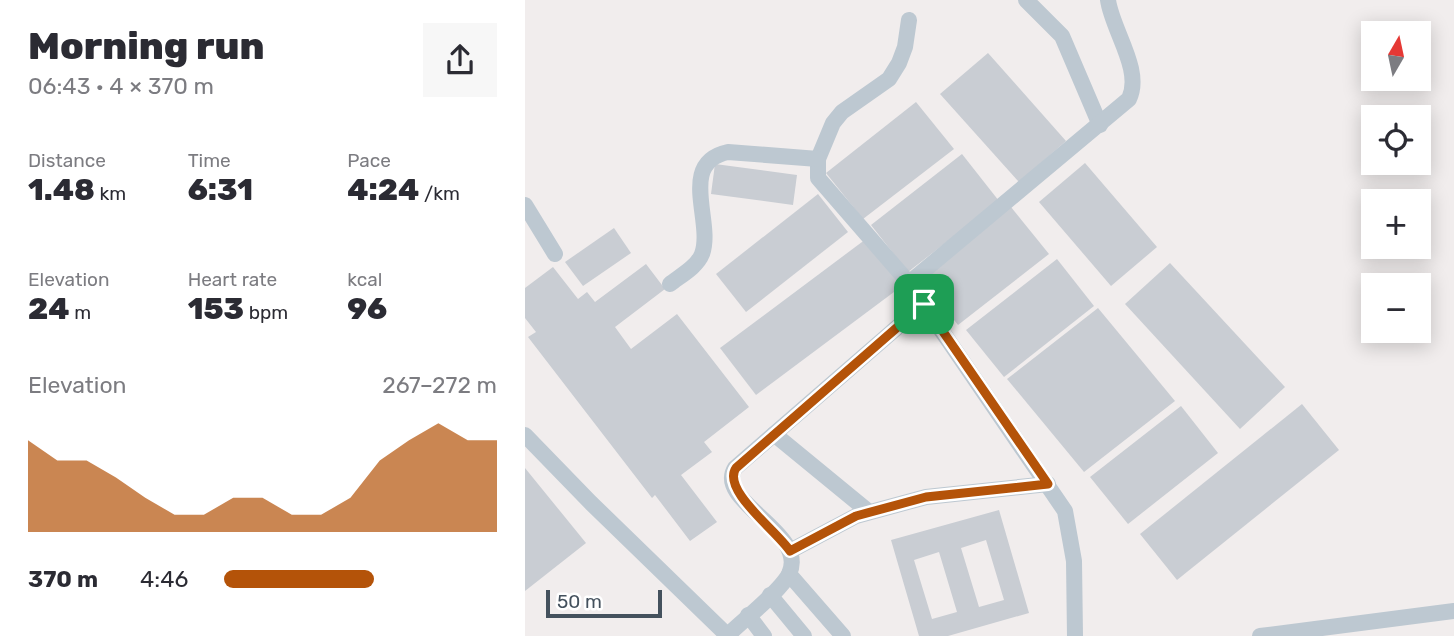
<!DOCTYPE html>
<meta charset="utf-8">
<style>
:root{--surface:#fff;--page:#f7f7f7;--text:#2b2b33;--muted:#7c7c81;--accent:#b45309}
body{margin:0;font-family:Rubik,sans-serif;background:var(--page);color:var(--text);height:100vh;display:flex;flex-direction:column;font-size:26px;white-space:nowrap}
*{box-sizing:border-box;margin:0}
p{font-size:23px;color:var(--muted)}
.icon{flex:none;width:38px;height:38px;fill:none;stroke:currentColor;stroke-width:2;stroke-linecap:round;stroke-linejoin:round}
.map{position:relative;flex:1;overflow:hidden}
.drawer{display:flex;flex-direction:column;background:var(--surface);width:525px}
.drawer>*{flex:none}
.needle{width:46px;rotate:9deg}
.buttons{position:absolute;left:836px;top:21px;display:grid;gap:14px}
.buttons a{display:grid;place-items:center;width:70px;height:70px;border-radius:0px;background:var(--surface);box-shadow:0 4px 18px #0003;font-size:35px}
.scale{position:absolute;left:21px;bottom:18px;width:116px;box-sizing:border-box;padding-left:7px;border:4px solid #44515d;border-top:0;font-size:19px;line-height:24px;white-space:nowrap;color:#44515d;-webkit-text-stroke:5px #fff;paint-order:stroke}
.pin{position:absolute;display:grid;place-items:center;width:60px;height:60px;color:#fff;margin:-30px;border-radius:14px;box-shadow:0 4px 10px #0006}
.round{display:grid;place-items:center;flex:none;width:74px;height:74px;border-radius:0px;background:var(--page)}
.summary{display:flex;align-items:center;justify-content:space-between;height:119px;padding:0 28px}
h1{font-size:38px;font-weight:800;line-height:52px}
.figures{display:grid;grid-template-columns:repeat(3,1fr);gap:10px;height:119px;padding:7px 28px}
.figures div{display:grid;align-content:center}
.figures b{font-size:30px;font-weight:800}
.figures small{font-size:19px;font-weight:400}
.figures p{font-size:19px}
.chart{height:196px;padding:14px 28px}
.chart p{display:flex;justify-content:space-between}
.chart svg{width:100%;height:126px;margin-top:7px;fill:var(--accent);opacity:.7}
ul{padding:0 28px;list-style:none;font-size:23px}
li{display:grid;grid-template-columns:112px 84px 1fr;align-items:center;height:52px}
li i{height:18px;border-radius:9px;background:var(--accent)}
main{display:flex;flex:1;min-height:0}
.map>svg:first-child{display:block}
</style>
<main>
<section class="drawer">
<div class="summary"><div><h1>Morning run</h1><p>06:43 · 4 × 370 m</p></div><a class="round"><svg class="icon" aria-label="share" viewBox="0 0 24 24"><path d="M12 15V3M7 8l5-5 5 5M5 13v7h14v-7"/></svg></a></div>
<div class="figures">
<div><p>Distance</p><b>1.48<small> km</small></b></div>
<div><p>Time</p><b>6:31</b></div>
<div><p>Pace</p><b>4:24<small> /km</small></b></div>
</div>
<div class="figures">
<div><p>Elevation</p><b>24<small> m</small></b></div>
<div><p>Heart rate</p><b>153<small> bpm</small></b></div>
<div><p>kcal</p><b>96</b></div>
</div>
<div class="chart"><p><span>Elevation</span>267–272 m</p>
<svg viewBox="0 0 160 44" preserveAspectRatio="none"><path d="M0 44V12L10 19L20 19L30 25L40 32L50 38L60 38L70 32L80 32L90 38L100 38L110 32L120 19L130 12L140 6L150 12L160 12V44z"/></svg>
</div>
<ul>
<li><b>370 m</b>4:46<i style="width:55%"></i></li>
</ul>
</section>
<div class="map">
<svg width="929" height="636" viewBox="0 0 929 636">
<rect width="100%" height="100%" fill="#f1eded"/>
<g fill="#c9cdd3" fill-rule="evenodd">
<path d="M463,53l78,88 -47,41 -79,-88z"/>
<path d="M391,102l38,47 -91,70 -37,-46z"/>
<path d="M437,154l37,47 -91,71 -37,-47z"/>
<path d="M560,163l72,84 -46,39 -72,-84z"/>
<path d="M190,164l82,11 -4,30 -82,-11z"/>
<path d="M293,194l30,38 -102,80 -30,-38z"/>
<path d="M486,207l38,47 -91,71 -37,-47z"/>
<path d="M89,228l17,25 -48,33 -18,-24z"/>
<path d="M341,239l36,47 -146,109 -36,-47z"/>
<path d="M532,259l37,47 -90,71 -38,-47z"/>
<path d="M645,263l115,124 -45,42 -115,-125z"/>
<path d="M121,264l19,25 -50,38 16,22 46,-35 72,93 -45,35 8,10 -31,23 36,47 -27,19 -35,-46 -3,3 -124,-161 8,-5 -11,-14v-30l28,-21 25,32 9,-7 8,10z"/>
<path d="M573,308l77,93 -91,71 -77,-93z"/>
<path d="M777,404l37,46 -162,130 -37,-46z"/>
<path d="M656,406l37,47 -90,71 -38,-47z"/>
<path d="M0,468l61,75 -61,48z"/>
<path d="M474,510l30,103 -81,23h-29l-28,-96zM461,540l18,60 -25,7 -18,-59zM414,552l18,60 -25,7 -18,-59z"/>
</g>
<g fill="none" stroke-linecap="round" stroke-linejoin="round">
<g stroke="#bdc8d1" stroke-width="16">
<path d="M501,0l36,36 38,89"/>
<path d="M384,20l-4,27 -6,16 -10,16 -47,33 -9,11 -15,36v19l91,105 156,228 9,50 1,75"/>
<path d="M0,205l30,49"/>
<path d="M384,283l220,-184c14,-29 -17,-69 -21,-99"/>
<path d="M145,284c10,-8 27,-17 32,-30 12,-32 -25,-91 26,-102l90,7"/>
<path d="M249,434l95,78"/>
<path d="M0,435l66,68 137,133"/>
<path d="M265,551l66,-35 70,-19 122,-13"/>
<path d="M264,574l54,62"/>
<path d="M245,595l34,41"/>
<path d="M223,615l16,21"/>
<path d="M203,635c15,-15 52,-43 61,-61 20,-42 -75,-72 -54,-106l189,-164"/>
<path d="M735,636l194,-25"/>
</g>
</g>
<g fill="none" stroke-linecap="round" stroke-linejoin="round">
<g stroke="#fff" stroke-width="14">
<path id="route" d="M399,304l124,180 -122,13 -70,19 -66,35c-13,-20 -69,-61 -54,-83z"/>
</g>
<use href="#route" stroke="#b45309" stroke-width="9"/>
</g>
</svg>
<div class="buttons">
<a><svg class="needle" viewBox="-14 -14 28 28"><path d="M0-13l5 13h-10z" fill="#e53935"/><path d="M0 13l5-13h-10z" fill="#7c7c81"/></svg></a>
<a><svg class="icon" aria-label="locate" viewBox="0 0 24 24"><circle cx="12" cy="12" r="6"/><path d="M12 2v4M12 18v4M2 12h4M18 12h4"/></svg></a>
<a>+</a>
<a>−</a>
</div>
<div class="scale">50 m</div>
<div class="pin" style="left:399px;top:304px;background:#1e9e55"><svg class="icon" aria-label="arrive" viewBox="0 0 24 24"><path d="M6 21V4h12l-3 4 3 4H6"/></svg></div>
</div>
</main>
